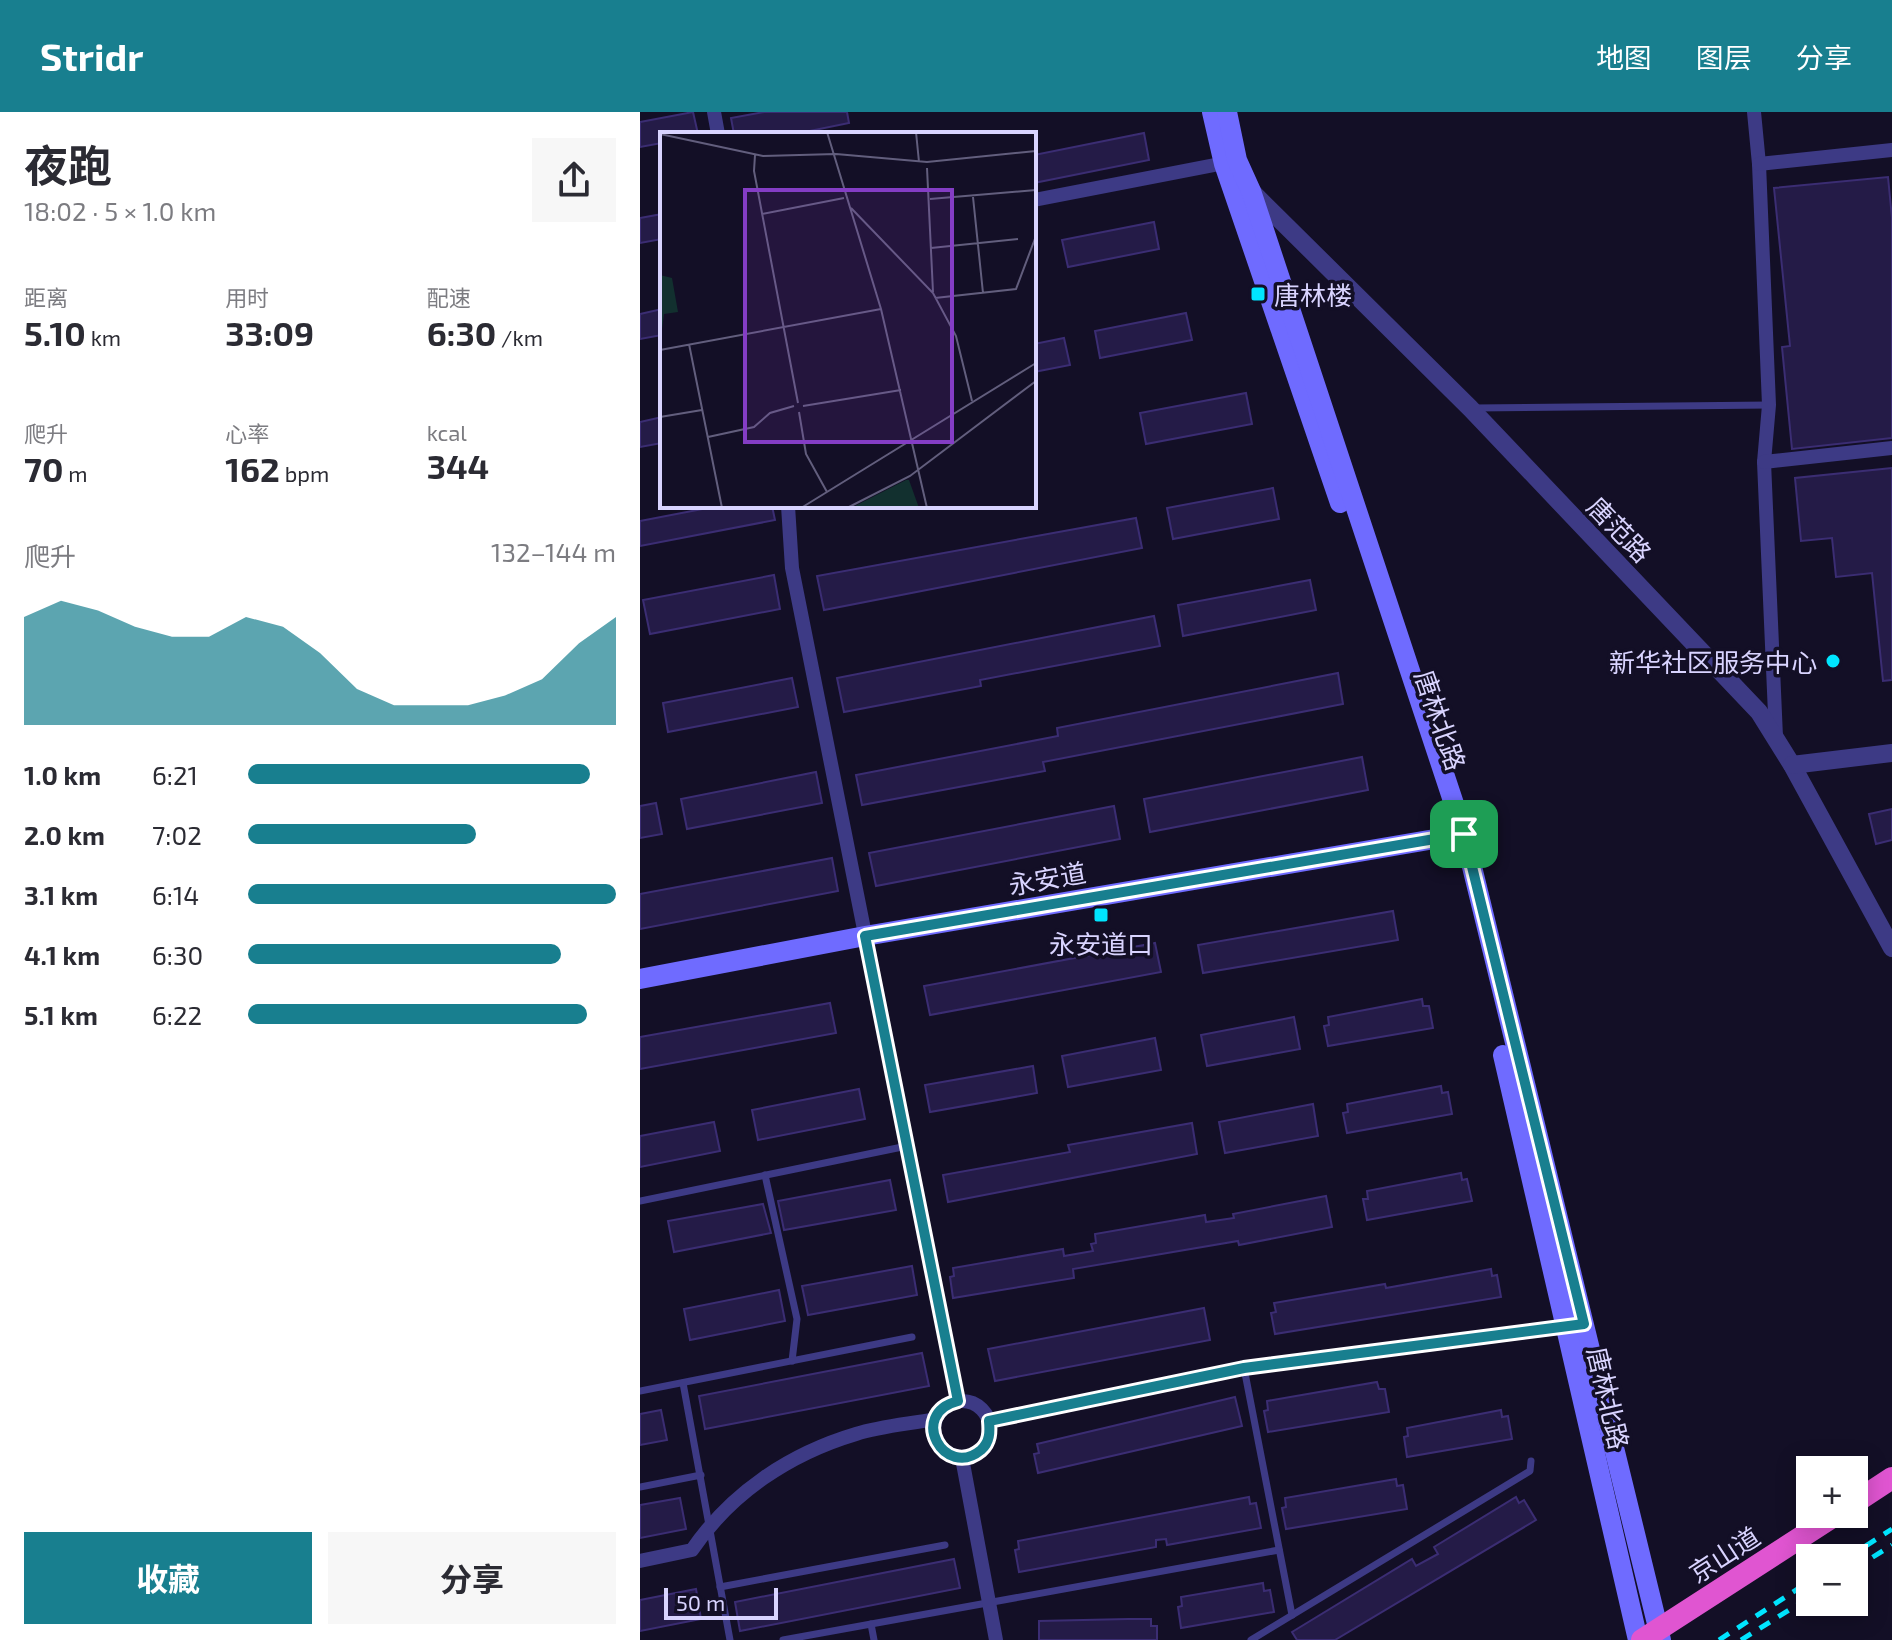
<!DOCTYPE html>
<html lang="zh">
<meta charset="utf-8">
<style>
:root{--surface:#fff;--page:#f7f7f7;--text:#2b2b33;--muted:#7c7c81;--accent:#187f8f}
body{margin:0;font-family:"Exo 2","Noto Sans SC",sans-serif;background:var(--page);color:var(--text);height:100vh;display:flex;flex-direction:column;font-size:30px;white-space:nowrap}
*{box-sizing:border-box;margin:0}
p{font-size:26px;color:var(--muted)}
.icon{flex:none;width:44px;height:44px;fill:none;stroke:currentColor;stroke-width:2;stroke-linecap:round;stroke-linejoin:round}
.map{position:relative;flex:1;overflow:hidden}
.side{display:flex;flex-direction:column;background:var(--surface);width:640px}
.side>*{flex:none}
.tools{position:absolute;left:1156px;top:1344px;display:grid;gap:16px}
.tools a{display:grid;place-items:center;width:72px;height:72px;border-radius:0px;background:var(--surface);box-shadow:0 4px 20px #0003;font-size:40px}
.scale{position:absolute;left:24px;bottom:20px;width:114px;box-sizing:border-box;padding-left:8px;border:4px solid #d9d4ff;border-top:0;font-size:22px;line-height:28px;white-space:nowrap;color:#d9d4ff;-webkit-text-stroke:6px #130f26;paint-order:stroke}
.pin{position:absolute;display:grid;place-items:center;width:68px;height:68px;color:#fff;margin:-34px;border-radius:16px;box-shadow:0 4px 12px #0006}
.round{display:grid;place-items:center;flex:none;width:84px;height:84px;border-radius:0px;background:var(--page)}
.head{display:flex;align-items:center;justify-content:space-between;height:136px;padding:0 24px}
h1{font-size:44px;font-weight:700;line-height:60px}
.metrics{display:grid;grid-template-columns:repeat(3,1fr);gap:12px;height:136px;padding:8px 24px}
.metrics div{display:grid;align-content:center}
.metrics b{font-size:34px;font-weight:700}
.metrics small{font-size:22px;font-weight:400}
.metrics p{font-size:22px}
.chart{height:224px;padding:16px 24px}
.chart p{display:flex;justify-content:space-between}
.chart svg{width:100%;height:144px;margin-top:8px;fill:var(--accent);opacity:.7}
.cta{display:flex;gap:16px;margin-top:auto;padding:16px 24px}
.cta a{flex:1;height:92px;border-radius:0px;background:var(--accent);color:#fff;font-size:32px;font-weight:700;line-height:92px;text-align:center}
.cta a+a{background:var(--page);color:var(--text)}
ul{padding:0 24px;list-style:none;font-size:26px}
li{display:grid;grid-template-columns:128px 96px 1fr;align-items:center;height:60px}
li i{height:20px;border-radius:10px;background:var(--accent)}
header{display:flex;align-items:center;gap:48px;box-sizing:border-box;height:112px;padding:0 40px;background:var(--accent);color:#fff}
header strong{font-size:38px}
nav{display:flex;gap:44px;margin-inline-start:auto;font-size:28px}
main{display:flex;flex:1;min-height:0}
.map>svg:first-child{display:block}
</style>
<header>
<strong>Stridr</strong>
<nav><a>地图</a><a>图层</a><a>分享</a></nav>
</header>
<main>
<section class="side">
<div class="head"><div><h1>夜跑</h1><p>18:02 · 5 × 1.0 km</p></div><a class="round"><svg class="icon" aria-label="share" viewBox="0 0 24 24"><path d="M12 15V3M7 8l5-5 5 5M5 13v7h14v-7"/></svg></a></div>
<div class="metrics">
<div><p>距离</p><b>5.10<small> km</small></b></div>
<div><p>用时</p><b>33:09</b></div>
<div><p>配速</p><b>6:30<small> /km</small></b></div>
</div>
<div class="metrics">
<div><p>爬升</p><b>70<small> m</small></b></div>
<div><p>心率</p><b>162<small> bpm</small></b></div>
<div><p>kcal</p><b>344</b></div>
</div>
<div class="chart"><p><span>爬升</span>132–144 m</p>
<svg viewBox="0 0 160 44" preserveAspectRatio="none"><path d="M0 44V11L10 6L20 9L30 14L40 17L50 17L60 11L70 14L80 22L90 33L100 38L110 38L120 38L130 35L140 30L150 19L160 11V44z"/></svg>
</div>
<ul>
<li><b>1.0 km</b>6:21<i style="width:93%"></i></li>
<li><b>2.0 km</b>7:02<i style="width:62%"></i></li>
<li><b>3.1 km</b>6:14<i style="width:100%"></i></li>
<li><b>4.1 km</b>6:30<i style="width:85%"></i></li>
<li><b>5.1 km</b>6:22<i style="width:92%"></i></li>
</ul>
<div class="cta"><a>收藏</a><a>分享</a></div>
</section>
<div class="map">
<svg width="1252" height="1528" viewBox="0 0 1252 1528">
<rect width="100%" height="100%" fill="#130f26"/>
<g fill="#241b47" stroke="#3b2d73" stroke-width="2">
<path d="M53,0l5,22h-36v9l-22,4v-25z"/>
<path d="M124,0h83l2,11 -54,11h-61l-3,-16z"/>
<path d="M504,21l5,27 -115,23v-28z"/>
<path d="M1248,65l4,41v220l-100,11 -10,-102 8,-1 -16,-158z"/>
<path d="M22,102v25l-22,4v-25z"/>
<path d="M514,110l5,27 -91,18 -6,-27z"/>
<path d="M22,197v26l-22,4v-25z"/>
<path d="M546,201l6,27 -92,18 -5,-27z"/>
<path d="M424,226l6,27 -36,7v-28z"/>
<path d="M606,281l6,31 -106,20 -6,-31z"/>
<path d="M22,305v26l-22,4v-25z"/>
<path d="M1252,356v212l-9,1 -11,-108 -36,4 -4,-39 -31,3 -6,-63z"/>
<path d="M633,376l6,31 -106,20 -6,-31z"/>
<path d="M78,394h54l3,14 -135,26v-25z"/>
<path d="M496,406l6,30 -318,62 -7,-34z"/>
<path d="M134,463l6,34 -130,25 -7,-34z"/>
<path d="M670,468l6,30 -133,26 -5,-31z"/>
<path d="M514,504l6,30 -180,34 1,6 -137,26 -7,-34z"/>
<path d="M698,561l5,31 -300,58 2,9 -183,34 -6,-30 202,-39 -1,-8z"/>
<path d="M152,566l6,29 -130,25 -5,-29z"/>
<path d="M722,645l6,33 -218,42 -6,-33z"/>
<path d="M176,660l6,31 -135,26 -6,-30z"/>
<path d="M16,691l6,31 -22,4v-32z"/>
<path d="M474,694l6,33 -244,47 -7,-33z"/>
<path d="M1252,697v31l-16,4 -7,-30z"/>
<path d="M192,746l6,33 -198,38v-35z"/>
<path d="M753,799l5,29 -195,33 -5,-28z"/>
<path d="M515,831l6,29 -231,43 -6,-29z"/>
<path d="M782,887l1,7h6l4,22 -105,18 -4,-20 5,-1 -1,-8z"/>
<path d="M190,891l6,30 -196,36v-32z"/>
<path d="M654,905l6,32 -93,17 -6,-31z"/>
<path d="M515,926l6,32 -93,17 -6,-31z"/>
<path d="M393,954l4,27 -107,19 -5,-27z"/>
<path d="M801,974l1,7 6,-1 4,22 -105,19 -4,-20 5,-1 -1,-8z"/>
<path d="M219,977l6,30 -107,21 -6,-30z"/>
<path d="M673,992l5,32 -93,17 -6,-31z"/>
<path d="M74,1010l6,29 -80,16v-31z"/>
<path d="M552,1011l5,31 -249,48 -5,-27 127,-23 -2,-7z"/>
<path d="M821,1061l1,7 5,-1 5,22 -105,19 -4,-21h5l-1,-8z"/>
<path d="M250,1068l6,30 -112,20 -6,-29z"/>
<path d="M686,1084l6,31 -93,18 -1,-4 -165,28 1,9 -121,20 -3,-21 4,-1 -1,-8 110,-19 1,7 29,-5 -2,-7 5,-1 -1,-9 110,-19 1,7 28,-4 -1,-4z"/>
<path d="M123,1092l8,29 -97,19 -6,-31z"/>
<path d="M272,1154l5,29 -109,20 -6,-29z"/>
<path d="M851,1157l1,7 5,-1 4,22 -226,37 -4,-21 5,-1 -2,-9 111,-19 1,4z"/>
<path d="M139,1178l6,31 -95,19 -6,-31z"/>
<path d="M564,1196l6,32 -215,41 -7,-32z"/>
<path d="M282,1241l7,33 -224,43 -6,-33z"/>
<path d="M737,1270l2,7h6l4,23 -121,20 -4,-21 4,-1 -1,-9z"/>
<path d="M595,1285l7,29 -204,47 -4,-19 5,-1 -2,-9z"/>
<path d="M21,1298l6,30 -27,5v-31z"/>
<path d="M861,1298l1,7 6,-1 4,23 -105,18 -3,-20 4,-1 -1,-8z"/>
<path d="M756,1367l1,7 6,-1 4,24 -121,20 -4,-21 4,-1 -1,-9z"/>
<path d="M609,1385l1,7 6,-1 5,25 -94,17 -1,-6 -10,1v7l-137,25 -4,-22 4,-1 -1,-8z"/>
<path d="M876,1385l3,6 5,-3 12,20 -201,120h-38l-5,-8 120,-73 4,7 22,-12 -4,-7z"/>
<path d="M40,1386l6,31 -46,9v-33z"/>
<path d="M314,1447l6,29 -220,43 -5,-29z"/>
<path d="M623,1471l1,8 6,-1 4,22 -93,16 -3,-21 4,-1 -1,-9z"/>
<path d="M56,1477l5,30 -61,12v-31z"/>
<path d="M488,1507h23v7h6v14h-118v-19z"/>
</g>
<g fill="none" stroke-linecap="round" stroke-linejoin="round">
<g stroke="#3d3a85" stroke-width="7">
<path d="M835,296l294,-3"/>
<path d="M125,1063l32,144 -5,42"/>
<path d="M0,1089l267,-55"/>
<path d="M604,1256l48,247"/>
<path d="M43,1271l47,257"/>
<path d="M0,1279l272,-54"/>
<path d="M0,1375l61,-12"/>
<path d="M80,1475l225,-42"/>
<path d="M231,1512l3,16"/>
<path d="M143,1528l496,-90"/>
<path d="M611,1528l279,-169 1,-10"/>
</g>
<g stroke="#3d3a85" stroke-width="14">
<path d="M74,0l4,22"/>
<path d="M1114,0l5,52 10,241 -5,57 12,275"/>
<path d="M1119,52l133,-14"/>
<path d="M394,88l196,-38"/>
<path d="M1124,350l128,-14"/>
<path d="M148,394l4,62 166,833"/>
<circle cx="322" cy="1317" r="28"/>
<path d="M349,1309l255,-53 329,-42"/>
<path d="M322,1346l34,182"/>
<path d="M0,1449l52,-11c39,-57 97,-96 164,-116 25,-8 53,-10 79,-15"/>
</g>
<g stroke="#3d3a85" stroke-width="18">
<path d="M611,79l219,217 289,304 33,53 100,183"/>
<path d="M1152,653l100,-12"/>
</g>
<g stroke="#6f6bff" stroke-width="20">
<path d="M572,0l12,52 116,339"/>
<path d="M587,0l10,48 14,31 213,643 197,806"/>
<path d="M0,867l225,-43 599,-102"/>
<path d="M863,943l135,585"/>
</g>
<g stroke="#e055d1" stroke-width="22">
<path d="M1214,1391l38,-25"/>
<path d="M1002,1528l195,-126"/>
</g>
<g stroke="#00e5ff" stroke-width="5" stroke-dasharray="12 10" stroke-linecap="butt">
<path d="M1207,1446l45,-29"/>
<path d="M1214,1457l38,-24"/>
<path d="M1079,1528l91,-59"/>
<path d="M1101,1528l69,-43"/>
</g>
</g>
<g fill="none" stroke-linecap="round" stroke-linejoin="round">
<g stroke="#fff" stroke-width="16">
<path id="route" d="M824,722l120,490 -340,44 -255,53c1,11 1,21 -8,29 -36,30 -74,-36 -23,-49l-93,-465z"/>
</g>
<use href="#route" stroke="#187f8f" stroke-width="10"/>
</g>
<g fill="#00e5ff" stroke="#130f26" stroke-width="3">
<rect x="610" y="174" width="16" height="16" rx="4"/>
<circle cx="1193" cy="549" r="8"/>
<rect x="453" y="795" width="16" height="16" rx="4"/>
</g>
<g text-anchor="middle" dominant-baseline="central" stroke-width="7" stroke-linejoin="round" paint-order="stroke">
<g font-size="26" fill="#d9d4ff" stroke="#130f26" text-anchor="start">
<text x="634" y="182">唐林楼</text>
<text x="1177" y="549" text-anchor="end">新华社区服务中心</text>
<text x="461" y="831" text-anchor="middle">永安道口</text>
</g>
<g font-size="26" fill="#d9d4ff" stroke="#130f26">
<text transform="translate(980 417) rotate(46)">唐范路</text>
<text transform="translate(801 608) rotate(71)">唐林北路</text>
<text transform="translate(407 766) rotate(-10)">永安道</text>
<text transform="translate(969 1286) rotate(77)">唐林北路</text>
<text transform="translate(1084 1442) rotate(-33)">京山道</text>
</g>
</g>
<g transform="translate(20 20)">
<rect width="376" height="376" fill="#130f26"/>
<path d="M0,143l12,3 6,34 -14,2 -4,30zM249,348l10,28h-68l55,-28z" fill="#12302f"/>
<path fill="none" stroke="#625e7d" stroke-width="2" d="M167,0l54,177 46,199M256,0l3,30M0,2l103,22 73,-2M176,22l91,8 109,-11M95,23l-1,16 44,232M267,36l6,124M313,65l10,96M270,67l106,-9M191,76l82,85 23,43 16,65M102,82l82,-16M271,116l87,-9M275,166l81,-9 20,-53M29,212l33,164M0,218l221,-41M143,274l98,-16M139,280l7,42 21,38M0,285l42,-7M48,305l46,-10 16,-14 24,-7M141,376l235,-145M187,376l63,-32 126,-95"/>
<path fill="#843dc5" fill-opacity="0.15" stroke="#843dc5" stroke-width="4" d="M85,58h207v252h-207z"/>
<rect width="376" height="376" fill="none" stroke="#d9d4ff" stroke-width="4"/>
</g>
</svg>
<div class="tools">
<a>+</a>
<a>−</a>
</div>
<div class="scale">50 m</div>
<div class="pin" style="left:824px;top:722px;background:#1e9e55"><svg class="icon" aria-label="arrive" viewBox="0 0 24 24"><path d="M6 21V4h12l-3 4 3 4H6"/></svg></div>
</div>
</main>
